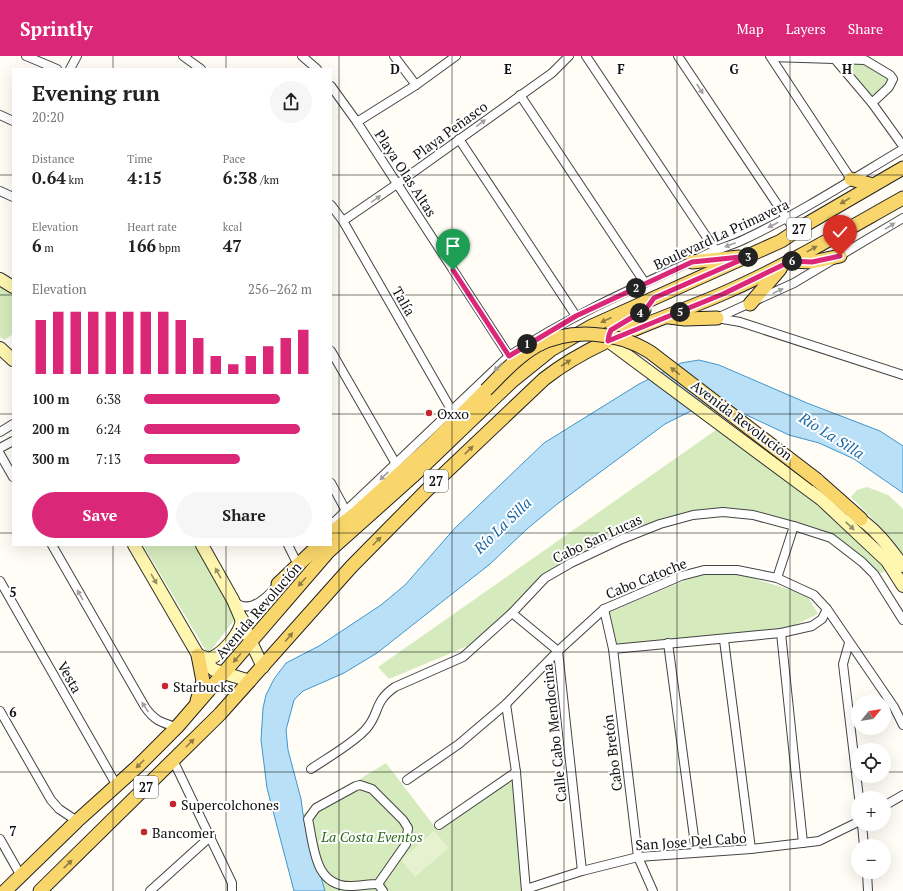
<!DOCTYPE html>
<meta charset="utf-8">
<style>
:root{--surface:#fff;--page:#f6f6f6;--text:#222;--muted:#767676;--accent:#db2777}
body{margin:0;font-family:"PT Serif",serif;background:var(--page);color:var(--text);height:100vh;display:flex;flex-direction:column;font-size:15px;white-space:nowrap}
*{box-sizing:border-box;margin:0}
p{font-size:13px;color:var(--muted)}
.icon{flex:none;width:22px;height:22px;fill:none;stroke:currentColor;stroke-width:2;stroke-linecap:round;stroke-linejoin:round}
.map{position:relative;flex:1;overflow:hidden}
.details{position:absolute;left:12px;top:12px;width:320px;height:478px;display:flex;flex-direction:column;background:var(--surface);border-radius:0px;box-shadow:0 4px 16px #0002}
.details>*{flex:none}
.needle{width:26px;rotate:60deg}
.controls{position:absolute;left:851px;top:639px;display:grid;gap:8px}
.controls a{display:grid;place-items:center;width:40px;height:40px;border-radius:50%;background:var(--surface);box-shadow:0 4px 16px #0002;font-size:20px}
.pin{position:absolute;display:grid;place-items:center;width:34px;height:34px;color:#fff;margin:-41px -17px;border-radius:50% 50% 50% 0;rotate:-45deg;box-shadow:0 0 4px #0007}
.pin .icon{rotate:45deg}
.km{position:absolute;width:20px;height:20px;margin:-10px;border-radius:50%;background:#222;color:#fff;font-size:11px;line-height:20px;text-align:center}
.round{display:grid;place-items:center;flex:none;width:42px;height:42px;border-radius:21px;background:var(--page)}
.overview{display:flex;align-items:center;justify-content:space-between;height:68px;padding:0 20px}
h1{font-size:22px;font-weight:800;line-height:30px}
.figures{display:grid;grid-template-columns:repeat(3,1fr);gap:6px;height:68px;padding:4px 20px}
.figures div{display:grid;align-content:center}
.figures b{font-size:17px;font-weight:800}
.figures small{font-size:11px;font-weight:400}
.figures p{font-size:11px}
.chart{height:112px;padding:8px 20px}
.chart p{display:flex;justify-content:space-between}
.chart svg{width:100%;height:72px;margin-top:4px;stroke:var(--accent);stroke-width:6}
.cta{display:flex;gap:8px;margin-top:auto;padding:8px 20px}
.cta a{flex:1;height:46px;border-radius:24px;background:var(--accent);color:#fff;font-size:16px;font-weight:800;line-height:46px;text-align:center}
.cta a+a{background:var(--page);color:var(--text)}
ul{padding:0 20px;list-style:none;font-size:13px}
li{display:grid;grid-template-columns:64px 48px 1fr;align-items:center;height:30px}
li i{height:10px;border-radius:5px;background:var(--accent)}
header{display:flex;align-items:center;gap:24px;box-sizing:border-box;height:56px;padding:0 20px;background:var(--accent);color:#fff}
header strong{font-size:19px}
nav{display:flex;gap:22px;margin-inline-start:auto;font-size:14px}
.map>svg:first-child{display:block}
</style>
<header>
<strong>Sprintly</strong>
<nav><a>Map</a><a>Layers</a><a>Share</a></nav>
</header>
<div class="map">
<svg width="903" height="835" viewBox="0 0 903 835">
<rect width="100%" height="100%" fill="#fffdf5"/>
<g fill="#d5ebbd">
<path d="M833,1l22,1 38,21 -21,24z"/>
<path d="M0,227l13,6v45l-9,6 -4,-3z"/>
<path d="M716,374l38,19 139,117 -13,8 -52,-39 -74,-22h-62l-68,20 -69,36 -85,76 -81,34 -11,-12z"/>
<path d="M867,431l21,8 15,14v46l-12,-17 -40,-41 6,-7z"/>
<path d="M143,489h56l40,69 -31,40z"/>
<path d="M701,518h38l68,21 11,19 -34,16 -168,17 -7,-35z"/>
<path d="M386,707l52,68 75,-55 9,115h-197l-22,-77z"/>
</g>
<path fill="#e6f2cf" d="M434,775l15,17 -34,29 -14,-17z"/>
<path fill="#b9e0f7" stroke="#3f96cf" d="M699,304l20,5 88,38 73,28 23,15v47l-49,-34 -35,-16 -30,-8 -49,-23 -25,-4 -22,2 -28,14 -109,81 -29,24 -37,35 -113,89 -33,20 -41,18 -9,9 -8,30 2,20 13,49 2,15 22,77h-31l-27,-103 -6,-48 2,-32 3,-13 8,-16 12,-16 33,-17 62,-41 24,-20 50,-57 89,-85 95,-59 42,-21z"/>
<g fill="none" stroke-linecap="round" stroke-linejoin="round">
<g stroke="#444" stroke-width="10">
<g id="street">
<path d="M26,0l31,13"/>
<path d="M183,0l18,13"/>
<path d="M302,0l15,13"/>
<path d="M394,0l22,29"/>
<path d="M586,0l130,195"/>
<path d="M678,0l117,175"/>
<path d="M770,0l81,123"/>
<path d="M771,1l94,3 25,15 3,4 -4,8 -17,16"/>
<path d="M833,1l39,46 31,43"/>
<path d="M70,13l7,-13"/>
<path d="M331,30l26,36 152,234"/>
<path d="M520,39l125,188"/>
<path d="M0,59l13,6"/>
<path d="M357,66l59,-37 40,-29"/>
<path d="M459,83l117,177"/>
<path d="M0,135l13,6"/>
<path d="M331,149l12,16 109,190"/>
<path d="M343,165l54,-37 155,-111 17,-17"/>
<path d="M717,262l77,-35 109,-65"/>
<path d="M717,262l23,4 163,53"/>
<path d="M331,295l65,113"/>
<path d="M0,376l13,-8"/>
<path d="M0,392l13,-7"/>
<path d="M0,398l13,23"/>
<path d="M331,427l15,28"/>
<path d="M331,469l178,-169c65,-43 136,-73 205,-105 10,-4 21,-7 31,-12 55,-26 106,-59 158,-90"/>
<path d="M52,489l93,162c9,13 16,16 32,20"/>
<path d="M288,489l7,14"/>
<path d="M777,522l17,-52"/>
<path d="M0,525l117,205"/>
<path d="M234,545c16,16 37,-7 46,-20"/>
<path d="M604,553l9,40 25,208 15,34"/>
<path d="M512,557l46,38 24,220"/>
<path d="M781,577l22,210"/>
<path d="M724,584l27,209"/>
<path d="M668,587l28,209"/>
<path d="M849,587l-6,21 16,134"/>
<path d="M613,593l168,-16 31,-7 10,-7 5,-10"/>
<path d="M506,648l10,68 10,119"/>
<path d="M0,655l51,89 8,9 18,12"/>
<path d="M173,704l59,123v8"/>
<path d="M311,713c16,-11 43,-26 55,-40 14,-15 7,-27 29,-42l68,-30 49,-44 33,-35 26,-15 51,-24 38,-15 33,-9 30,-3 30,3 41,11 37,12 31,24 12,12 29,46"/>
<path d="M407,724l52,-36 47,-40 52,-53 46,-42 77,-33 23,-6h33l40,8 37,17 13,14 67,98 9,18"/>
<path d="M360,729l12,4 31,31 5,8 -2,16 -28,40c-9,0 -19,2 -28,2 -36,0 -36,-40 -42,-67l8,-11 40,-22z"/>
<path d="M884,750l19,-11"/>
<path d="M862,768l2,22"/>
<path d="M439,769l77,-53"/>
<path d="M0,783l21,37"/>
<path d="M867,816l1,19"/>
<path d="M378,828l5,7"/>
<path d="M526,833l56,-18 56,-14 113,-8 68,-8 39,-19"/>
<path d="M150,835l61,-55"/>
</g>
</g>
<g stroke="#333" stroke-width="14">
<g id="secondary">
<path d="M0,223l13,8"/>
<path d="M608,285l214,159 65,61 16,25"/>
<path d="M0,292l13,12"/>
<path d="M853,459c20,10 37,33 50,51"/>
<path d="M134,489l64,110 16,15 36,11"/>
<path d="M202,489l31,55 18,42 12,25"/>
<path d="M198,599l11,4c14,-5 32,-26 33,-40"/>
</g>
</g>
<g stroke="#222" stroke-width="15">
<g id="primary">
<path d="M851,123l22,6"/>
<path d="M791,205l21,1 28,-6"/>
<path d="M692,206l47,-5"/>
<path d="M750,248l30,-35"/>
<path d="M669,261l16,2 32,-1"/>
<path d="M608,285c-1,-16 25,-23 36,-31"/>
<path d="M817,424l44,39"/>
<path d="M331,477l25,-20 74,-67 56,-56"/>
<path d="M278,528l41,-39"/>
<path d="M197,645l6,-20 -5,-26"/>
<path d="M5,835l72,-70 60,-54 40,-40 151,-175 85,-76 98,-94 41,-33 40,-23 189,-85 24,-16 98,-57"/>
<path d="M40,835l180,-177 131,-147 76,-77 117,-111c52,-41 119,-59 180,-86 62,-27 120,-62 179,-95"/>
</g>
</g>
<use href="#street" stroke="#fff" stroke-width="8"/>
<use href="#secondary" stroke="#fff6b0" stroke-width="12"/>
<use href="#primary" stroke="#f9d66b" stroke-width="13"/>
<g stroke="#222" stroke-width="15" stroke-linecap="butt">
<path id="primary-bridge" d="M486,334c16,-16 31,-33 50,-44 35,-19 82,-14 114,6l167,128"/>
</g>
<use href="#primary-bridge" stroke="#f9d66b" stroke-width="13"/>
</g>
<defs><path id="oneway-solid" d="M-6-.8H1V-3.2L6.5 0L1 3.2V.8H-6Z"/></defs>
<g fill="#a0a0a0">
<use href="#oneway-solid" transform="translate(700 33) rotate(57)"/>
<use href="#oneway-solid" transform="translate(481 67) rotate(-36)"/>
<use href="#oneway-solid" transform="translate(376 143) rotate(-34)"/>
<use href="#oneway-solid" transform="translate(773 169) rotate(153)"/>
<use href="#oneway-solid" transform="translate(890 170) rotate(-32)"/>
<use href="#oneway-solid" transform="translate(730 189) rotate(159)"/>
<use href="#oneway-solid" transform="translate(778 235) rotate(-26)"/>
<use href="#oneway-solid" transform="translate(498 311) rotate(136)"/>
<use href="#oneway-solid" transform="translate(384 420) rotate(137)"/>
<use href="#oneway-solid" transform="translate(80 539) rotate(-120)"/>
<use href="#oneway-solid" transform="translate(145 651) rotate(-123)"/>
</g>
<g fill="#917d42">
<use href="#oneway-solid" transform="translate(845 145) rotate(149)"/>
<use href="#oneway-solid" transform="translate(812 193) rotate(-29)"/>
<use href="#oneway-solid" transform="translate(606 264) rotate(156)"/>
<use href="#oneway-solid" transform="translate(566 307) rotate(-32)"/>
<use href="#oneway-solid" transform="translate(675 315) rotate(-142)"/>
<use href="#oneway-solid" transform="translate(469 394) rotate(-44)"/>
<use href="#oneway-solid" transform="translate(377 485) rotate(-45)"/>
<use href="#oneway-solid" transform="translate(302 526) rotate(132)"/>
<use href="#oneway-solid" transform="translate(289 581) rotate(-50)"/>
<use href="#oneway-solid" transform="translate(237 602) rotate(131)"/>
<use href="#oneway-solid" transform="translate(190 687) rotate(-45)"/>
<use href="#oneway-solid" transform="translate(140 708) rotate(135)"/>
<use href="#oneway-solid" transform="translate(68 808) rotate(-44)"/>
</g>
<g fill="#948f68">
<use href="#oneway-solid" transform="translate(850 470) rotate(43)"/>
<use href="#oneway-solid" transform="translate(218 517) rotate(-119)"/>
<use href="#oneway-solid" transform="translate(154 523) rotate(60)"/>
</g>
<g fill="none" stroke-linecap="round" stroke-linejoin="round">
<g stroke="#fff" stroke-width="8">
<path id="route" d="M453,214l56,86 67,-40 116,-54 58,-6 -96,42 -8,11 -35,21 -2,5 -1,6 115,-47 68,-33 21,1 28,-6"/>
</g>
<use href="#route" stroke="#db2777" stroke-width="5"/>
</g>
<path fill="none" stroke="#111" stroke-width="1" stroke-opacity="0.55" d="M113,0v13M226,0v13M339,0v835M452,0v835M564,0v835M677,0v835M790,0v835M0,119h13M331,119h572M0,239h13M331,239h572M0,358h13M331,358h572M0,477h13M331,477h572M113,489v346M226,489v346M0,596h903M0,716h858M884,716h19"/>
<g fill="#c4262e" stroke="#fff" stroke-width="1.5">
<circle cx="429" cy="357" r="4"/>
<circle cx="165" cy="630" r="4"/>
<circle cx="173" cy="748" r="4"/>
<circle cx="144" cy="776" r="4"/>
</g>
<g text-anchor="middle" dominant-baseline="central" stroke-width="4" stroke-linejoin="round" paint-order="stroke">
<g fill="#fff" stroke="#585858" stroke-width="1">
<rect x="787" y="162" width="24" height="22" rx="3"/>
<rect x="424" y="414" width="24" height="22" rx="3"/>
<rect x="134" y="720" width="24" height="22" rx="3"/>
</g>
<g font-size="13" font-weight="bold" fill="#111">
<text x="799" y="173">27</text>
<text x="436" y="425">27</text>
<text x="146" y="731">27</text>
</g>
<g font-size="14" fill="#111" stroke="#fff">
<text transform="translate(450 74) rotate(-36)">Playa Peñasco</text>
<text transform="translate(406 117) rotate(57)">Playa Olas Altas</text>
<text transform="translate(721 178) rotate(-25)">Boulevard La Primavera</text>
<text transform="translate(404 245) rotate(60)">Talía</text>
<text transform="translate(742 364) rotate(37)">Avenida Revolución</text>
<text transform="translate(597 482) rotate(-25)">Cabo San Lucas</text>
<text transform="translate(646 522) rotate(-22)">Cabo Catoche</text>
<text transform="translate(258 554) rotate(-49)">Avenida Revolución</text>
<text transform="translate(70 621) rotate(60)">Vesta</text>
<text transform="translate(554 677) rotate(-96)">Calle Cabo Mendocina</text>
<text transform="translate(612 697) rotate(-97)">Cabo Bretón</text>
<text transform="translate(691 785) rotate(-4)">San Jose Del Cabo</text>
</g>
<g font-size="14" fill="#111" stroke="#fff" text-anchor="start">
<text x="437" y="357">Oxxo</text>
<text x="173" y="630">Starbucks</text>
<text x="181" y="748">Supercolchones</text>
<text x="152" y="776">Bancomer</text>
</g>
<g font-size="14" font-style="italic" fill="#2f6b1f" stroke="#fff">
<text x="372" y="780">La Costa Eventos</text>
</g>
<g font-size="15" font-style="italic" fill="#1768a6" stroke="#fff">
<text transform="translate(832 379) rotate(32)">Río La Silla</text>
<text transform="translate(502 469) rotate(-44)">Río La Silla</text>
</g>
</g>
<g font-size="13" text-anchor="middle" font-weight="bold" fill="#111" stroke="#fff" stroke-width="4" stroke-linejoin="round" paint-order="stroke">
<text x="395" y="18">D</text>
<text x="508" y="18">E</text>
<text x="621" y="18">F</text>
<text x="734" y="18">G</text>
<text x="847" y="18">H</text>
<text x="13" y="541">5</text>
<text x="13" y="661">6</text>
<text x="13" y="780">7</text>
</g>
</svg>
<div class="controls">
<a><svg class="needle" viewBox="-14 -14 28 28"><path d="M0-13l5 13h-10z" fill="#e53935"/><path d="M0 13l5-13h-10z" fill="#767676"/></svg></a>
<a><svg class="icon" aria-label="locate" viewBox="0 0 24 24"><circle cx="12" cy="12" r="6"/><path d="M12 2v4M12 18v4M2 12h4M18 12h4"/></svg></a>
<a>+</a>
<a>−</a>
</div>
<div class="pin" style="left:453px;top:214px;background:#1e9e55"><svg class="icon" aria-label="arrive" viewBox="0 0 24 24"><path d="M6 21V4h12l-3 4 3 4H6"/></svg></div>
<div class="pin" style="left:840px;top:200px;background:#d93025"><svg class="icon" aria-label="check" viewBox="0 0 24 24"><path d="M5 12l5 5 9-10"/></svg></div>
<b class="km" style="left:527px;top:288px">1</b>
<b class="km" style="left:636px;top:232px">2</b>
<b class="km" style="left:748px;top:201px">3</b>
<b class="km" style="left:640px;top:257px">4</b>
<b class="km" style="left:680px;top:256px">5</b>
<b class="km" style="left:792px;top:205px">6</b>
<section class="details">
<div class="overview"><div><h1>Evening run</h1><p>20:20</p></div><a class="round"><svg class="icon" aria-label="share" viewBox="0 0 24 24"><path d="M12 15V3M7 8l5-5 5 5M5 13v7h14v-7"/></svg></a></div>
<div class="figures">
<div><p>Distance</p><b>0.64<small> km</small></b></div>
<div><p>Time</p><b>4:15</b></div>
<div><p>Pace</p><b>6:38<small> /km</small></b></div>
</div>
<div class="figures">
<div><p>Elevation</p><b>6<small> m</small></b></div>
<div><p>Heart rate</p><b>166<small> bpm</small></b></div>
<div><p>kcal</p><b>47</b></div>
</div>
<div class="chart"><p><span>Elevation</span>256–262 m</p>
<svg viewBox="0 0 160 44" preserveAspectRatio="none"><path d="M5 44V11M15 44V6M25 44V6M35 44V6M45 44V6M55 44V6M65 44V6M75 44V6M85 44V11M95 44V22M105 44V33M115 44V38M125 44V33M135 44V27M145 44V22M155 44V17"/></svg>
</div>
<ul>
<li><b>100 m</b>6:38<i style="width:81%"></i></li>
<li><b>200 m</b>6:24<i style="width:93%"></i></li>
<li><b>300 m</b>7:13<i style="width:57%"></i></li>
</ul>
<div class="cta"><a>Save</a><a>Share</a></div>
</section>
</div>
